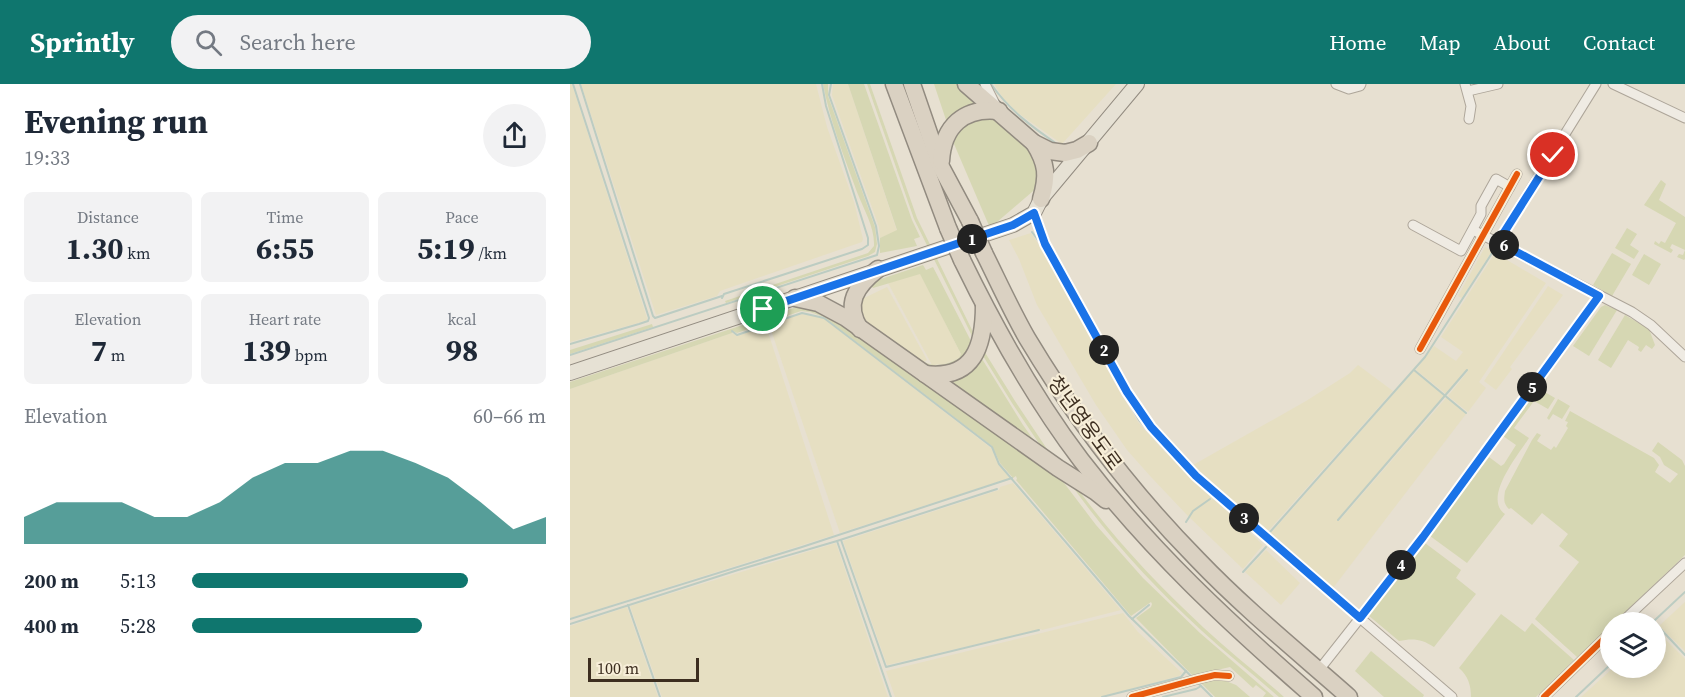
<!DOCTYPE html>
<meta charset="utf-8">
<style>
:root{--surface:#fff;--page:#f2f2f3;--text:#1f2937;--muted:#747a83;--accent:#0f766e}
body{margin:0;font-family:"Source Serif 4","Noto Sans KR",serif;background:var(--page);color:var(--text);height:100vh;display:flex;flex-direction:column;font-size:22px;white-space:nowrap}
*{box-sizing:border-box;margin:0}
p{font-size:20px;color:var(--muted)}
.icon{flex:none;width:33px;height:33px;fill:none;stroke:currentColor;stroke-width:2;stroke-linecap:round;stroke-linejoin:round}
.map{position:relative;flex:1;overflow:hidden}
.panel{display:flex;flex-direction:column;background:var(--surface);width:570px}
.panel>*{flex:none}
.fabs{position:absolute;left:1030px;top:528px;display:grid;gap:12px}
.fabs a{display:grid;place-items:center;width:66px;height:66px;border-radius:50%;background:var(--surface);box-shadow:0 3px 15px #0003;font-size:30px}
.scale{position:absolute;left:18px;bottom:15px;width:111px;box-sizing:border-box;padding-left:6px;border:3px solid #3d2e20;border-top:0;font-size:16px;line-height:21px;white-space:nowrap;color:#3d2e20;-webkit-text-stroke:4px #f7eed8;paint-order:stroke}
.pin{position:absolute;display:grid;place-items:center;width:51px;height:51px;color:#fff;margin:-26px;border:3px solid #fff;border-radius:50%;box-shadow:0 2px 6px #0007}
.km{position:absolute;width:30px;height:30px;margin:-15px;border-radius:50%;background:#222;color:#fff;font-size:16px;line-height:30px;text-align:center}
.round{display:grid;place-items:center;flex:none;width:63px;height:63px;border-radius:32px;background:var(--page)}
.headline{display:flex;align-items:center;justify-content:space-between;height:102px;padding:0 24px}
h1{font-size:33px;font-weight:700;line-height:45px}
.stats{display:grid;grid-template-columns:repeat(3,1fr);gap:9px;height:102px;padding:6px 24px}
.stats div{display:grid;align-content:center;border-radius:9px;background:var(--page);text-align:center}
.stats b{font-size:30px;font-weight:700}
.stats small{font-size:16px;font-weight:400}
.stats p{font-size:16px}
.chart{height:168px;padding:12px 24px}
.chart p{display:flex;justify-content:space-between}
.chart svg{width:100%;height:108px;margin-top:6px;fill:var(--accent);opacity:.7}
ul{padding:0 24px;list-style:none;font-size:20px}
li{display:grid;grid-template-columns:96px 72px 1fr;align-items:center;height:45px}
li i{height:15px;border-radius:8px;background:var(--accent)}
header{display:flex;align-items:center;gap:36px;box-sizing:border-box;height:84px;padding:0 30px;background:var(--accent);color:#fff}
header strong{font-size:28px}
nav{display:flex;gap:33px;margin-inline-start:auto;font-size:21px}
.search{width:420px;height:54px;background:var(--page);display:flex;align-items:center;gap:15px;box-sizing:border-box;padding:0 21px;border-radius:33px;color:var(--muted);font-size:22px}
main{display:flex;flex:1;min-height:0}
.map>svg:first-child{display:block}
</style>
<header>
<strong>Sprintly</strong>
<div class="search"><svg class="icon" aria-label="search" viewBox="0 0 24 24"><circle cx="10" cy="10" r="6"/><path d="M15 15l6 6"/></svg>Search here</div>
<nav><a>Home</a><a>Map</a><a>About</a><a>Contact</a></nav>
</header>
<main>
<section class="panel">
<div class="headline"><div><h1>Evening run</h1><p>19:33</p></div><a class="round"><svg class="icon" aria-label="share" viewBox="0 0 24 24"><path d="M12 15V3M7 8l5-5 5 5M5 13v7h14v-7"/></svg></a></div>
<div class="stats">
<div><p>Distance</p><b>1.30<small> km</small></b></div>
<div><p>Time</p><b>6:55</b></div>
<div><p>Pace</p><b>5:19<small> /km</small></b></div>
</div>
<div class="stats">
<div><p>Elevation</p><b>7<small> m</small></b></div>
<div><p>Heart rate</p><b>139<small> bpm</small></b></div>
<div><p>kcal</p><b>98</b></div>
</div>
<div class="chart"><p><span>Elevation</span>60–66 m</p>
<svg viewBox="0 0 160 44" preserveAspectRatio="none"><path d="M0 44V33L10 27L20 27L30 27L40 33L50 33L60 27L70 17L80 11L90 11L100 6L110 6L120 11L130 17L140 27L150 38L160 33V44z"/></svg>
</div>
<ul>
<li><b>200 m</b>5:13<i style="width:78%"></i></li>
<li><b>400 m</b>5:28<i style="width:65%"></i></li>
</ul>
</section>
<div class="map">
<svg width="1115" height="613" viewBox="0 0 1115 613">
<rect width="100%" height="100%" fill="#e7e0d1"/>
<g fill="#e6dfc2">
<path d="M0,0h2l75,234v2l-9,3 -68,19z"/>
<path d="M11,0h235l11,43 27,75 9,37 -1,3 -142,49 -3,5 -61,19z"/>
<path d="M263,0h15l49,147 -17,7 -1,-11 -47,-132z"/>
<path d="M424,0h122l-54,60 -44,-31 -15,-15z"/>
<path d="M461,149l13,19 73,135 21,35 26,29 99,94 -20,24 -56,-54 -36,-38 -24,-27 -31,-45 -59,-100 -18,-46 -10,-19z"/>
<path d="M915,163l7,4 -30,47 -4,-2z"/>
<path d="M925,169l51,30 -67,99 7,6 -18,24 -20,-16 20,-25 -1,-1 -21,24 -30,-24 18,-24 22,15 7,-9 -22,-15z"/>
<path d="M350,189l41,81 -2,4 -15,6 -12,1 -44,-82z"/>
<path d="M978,202l15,9 -53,72 2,2 -16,21 -12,-9z"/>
<path d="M317,203l40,73 -3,2 -60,-42 1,-1 -4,-9 1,-11z"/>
<path d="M232,230l21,4 168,130 8,16 11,14 -170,55 -71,-209z"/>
<path d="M196,242l68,209 -264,83v-229l162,-56 5,3z"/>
<path d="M788,281l35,26 -125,140 -75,-66 113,-64 44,-28z"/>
<path d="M844,287l31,25 -107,125h1l108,-124 19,17 -133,174 -62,-55z"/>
<path d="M443,399l108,127 -79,20 -1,-1 -154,36 -44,-124 156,-51 1,-3z"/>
<path d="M266,459l52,154h-226l-32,-91z"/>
<path d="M696,466l34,33 -19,22 -36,-33z"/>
<path d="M1115,518v49l-26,-25z"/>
<path d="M57,523l31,90h-88v-71z"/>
<path d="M553,529l15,19 44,41 -3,3 -79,21h-205l-9,-26z"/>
<path d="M1086,546l29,29v38h-104l32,-29h43z"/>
</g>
<g fill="#d6d7b3">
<path d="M253,0h5v12l47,131 2,17 -2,8 -7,4 -142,47 -1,-2 143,-48 6,-7c1,-18 -10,-36 -17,-54 -13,-35 -27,-71 -34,-108z"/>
<path d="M278,0h16l48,136 8,17 -6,2 3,7 -37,7v-15l17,-8z"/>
<path d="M297,0h3l47,134 58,118 -1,4 -60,-121z"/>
<path d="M364,0h23l28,22 -36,23z"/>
<path d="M420,31l36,29 12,20 1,22 -49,42 -39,-91 14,-16z"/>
<path d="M1091,96l5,4 -7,16 26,17v42l-1,1 -7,-3 2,-3 4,1 2,-5 -13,-6 -2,4 3,2 -2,3 -17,-9 1,-3 4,3 2,-3 4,2 11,-20 -32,-18z"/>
<path d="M1057,144l10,6 -7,11 9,6 -5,8 -19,-11z"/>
<path d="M1042,169l19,11 -19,32 -19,-11z"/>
<path d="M1074,170l17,10 -12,21 -17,-10z"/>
<path d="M353,181l3,5 7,-3 40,78 -4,11 -34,16 -79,-56 5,-16v10l4,9v2l59,41c13,6 23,2 35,-4l2,-4 -41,-80 -47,14 -4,-5z"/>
<path d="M1035,221l12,5 -28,46 -16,-10 28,-39z"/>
<path d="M230,222l26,5 232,164 38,50 47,53 57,55 74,64h-11l3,-4 -10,-8 -3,3 -23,-21 -30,7 -6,3 -58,-59 15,-11 1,-3 -1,-2 -20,14 -115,-136 1,-1 -1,-3 -3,2 -13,-15 -8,-17 -168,-129 -14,-5 -9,-1 -64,22 -4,-2 -1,2 -162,56v-7z"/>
<path d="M1055,231l24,14 6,16 -3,4 -6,-4 -5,7 -3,-2 1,-3 -11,-7 -17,28 -13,-8z"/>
<path d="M82,240l1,3 -83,27v-4z"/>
<path d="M411,262l34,55 34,51 -3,2 -34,-51 -32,-52z"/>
<path d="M409,270l44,71 20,28 -97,-74z"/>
<path d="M968,304l17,10 -7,11 -14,-8 -20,27 15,10c-10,16 -47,60 -24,76l-38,49 -37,-27 59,-79 12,9 3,-2 12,-19 -13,-9z"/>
<path d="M988,315l12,7 -8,13 -9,-5 -4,6 -2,-2z"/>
<path d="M1000,327l84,47 5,7 -4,7 15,11 8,-9 -14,-9 -4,-8 -8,-6 6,-9 24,18 3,6v89l-70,67h-4v4l-34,31 -42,-38 44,-57 -20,-16 9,-12 -26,-21 -10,12 -21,-17 -2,1c-6,-6 -5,-10 -4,-18l27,-51 5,-7 4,2 -4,6 14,9 3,-4 2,2 12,-20 -2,-2 2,-4 -3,-1z"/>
<path d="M498,396l5,2c38,54 83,101 131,146 26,24 54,46 80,69h-5c-25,-22 -52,-43 -77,-66 -50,-46 -95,-95 -134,-151z"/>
<path d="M855,459l36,27 -5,8 20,16 -42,53c-12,-8 -21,-9 -35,-6l-31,-26z"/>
<path d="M931,530l24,18 7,-9 42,37 -38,37h-65c0,-12 -3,-21 -12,-29z"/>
<path d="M801,567l53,44 -1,2h-39l-29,-26z"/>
<path d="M648,594l18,7 14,12h-35l-15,-15z"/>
</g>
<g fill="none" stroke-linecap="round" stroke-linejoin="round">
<g stroke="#bcccc2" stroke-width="2">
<path d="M10,0l73,232 2,2 67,-22"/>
<path d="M421,0c18,26 41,43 66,60"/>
<path d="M462,148l9,12"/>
<path d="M152,214l2,-4 138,-45 6,-4v-7l-42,-132 -4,-22"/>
<path d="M162,247l5,4 65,-22 22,5 168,129 7,17 130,152 63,61"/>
<path d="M0,260l69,-20 9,-3 1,-3 -76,-234"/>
<path d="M0,271l307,-100 2,-9 -3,-20 -47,-131 2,-11"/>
<path d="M533,273l36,63 26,29"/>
<path d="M844,286l52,43"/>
<path d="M768,436l129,-150"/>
<path d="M616,438l7,-11 17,-12"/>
<path d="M700,448l155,-175 69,-107"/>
<path d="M271,456l45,127 153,-37"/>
<path d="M267,457l54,156"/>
<path d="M673,488l23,-25"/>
<path d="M58,521l32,92"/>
<path d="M0,535l232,-72 210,-69"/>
<path d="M562,535l17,-14"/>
<path d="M1085,538v-2l30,-28"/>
<path d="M0,540l168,-54 99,-29 160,-52"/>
<path d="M1086,540l29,31"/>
<path d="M628,599l14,14"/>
<path d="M532,613l79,-20 5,-6"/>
<path d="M593,613l33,-8 5,-3"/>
<path d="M1006,613l35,-33"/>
</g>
<g stroke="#ada599" stroke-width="11">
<g id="street">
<path d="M415,0l11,22"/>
<path d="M766,0l13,5 11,-3 1,-2"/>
<path d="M895,0l6,22 -2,13"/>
<path d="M1043,0l72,34"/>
<path d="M898,7l30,-7"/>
<path d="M464,129l11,31 82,148 24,35 45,49 164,142 63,-81 176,-241"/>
<path d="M843,141l48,26 20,-37v-8l15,-27 14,8"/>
<path d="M903,146l159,82 19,13 34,32"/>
<path d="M928,158l98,-158"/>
<path d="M850,265l97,-175"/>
<path d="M1052,538l63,-59"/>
<path d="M749,586l41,-52 92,79"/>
<path d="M562,613l66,-18 17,-4 14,1"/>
<path d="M974,613l67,-65"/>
</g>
</g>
<g stroke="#928b80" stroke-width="16">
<path id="primary" d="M0,289l443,-148 21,-12 7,-14 96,-115"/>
</g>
<g stroke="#928b80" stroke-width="19">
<g id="highway">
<path d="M324,0l54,144"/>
<path d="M342,0l28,81 30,56"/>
<path d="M396,0l68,59 16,8 15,2 12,-3 12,-7"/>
<path d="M464,59c13,21 14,33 7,56"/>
<path d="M371,77c2,-35 23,-54 58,-50"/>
<path d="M414,169c14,28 27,57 43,85 48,80 105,155 171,222 47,49 100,92 151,137"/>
<path d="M392,176c34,70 72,138 119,200 69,90 148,163 233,237"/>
<path d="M225,214l23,5 28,15 212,150 38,24 10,8"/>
<path d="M290,245c-16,-25 -4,-43 18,-60"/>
<path d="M355,290c49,6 59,-28 59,-69"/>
</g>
</g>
<use href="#street" stroke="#efebe3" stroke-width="9"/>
<use href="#primary" stroke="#e6e1d4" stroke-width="14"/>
<use href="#highway" stroke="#dad1c2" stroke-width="16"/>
<g stroke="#928b80" stroke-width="19" stroke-linecap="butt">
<g id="highway-bridge">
<path d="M400,137l14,32"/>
<path d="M378,144l14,32"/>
</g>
</g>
<use href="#highway-bridge" stroke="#dad1c2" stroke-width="16"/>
<g stroke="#f7eed8" stroke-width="10">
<g id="cycleway">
<path d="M464,129l11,31 82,148 24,35 45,49 164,142 63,-81 176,-241"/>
<path d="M850,265l97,-175"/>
<path d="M562,613l66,-18 17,-4 14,1"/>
<path d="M974,613l67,-65"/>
</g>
</g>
<use href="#cycleway" stroke="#e8590c" stroke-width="6"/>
</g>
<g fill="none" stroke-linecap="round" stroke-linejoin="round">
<g stroke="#fff" stroke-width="12">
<path id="route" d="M193,225l235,-79 15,-5 21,-12 11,31 82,148 24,35 45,49 164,142 63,-81 176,-241 -101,-54 55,-87"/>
</g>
<use href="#route" stroke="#1a73e8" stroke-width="8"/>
</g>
<g text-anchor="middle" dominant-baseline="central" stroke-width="4.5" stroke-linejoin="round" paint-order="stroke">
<g font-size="20" fill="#3d2e20" stroke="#f7eed8">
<text transform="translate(515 339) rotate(54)">청년영웅도로</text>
</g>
</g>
</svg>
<div class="fabs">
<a><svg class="icon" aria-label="layers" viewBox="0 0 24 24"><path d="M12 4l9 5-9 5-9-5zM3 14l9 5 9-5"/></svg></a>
</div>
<div class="scale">100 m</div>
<div class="pin" style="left:193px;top:225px;background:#1e9e55"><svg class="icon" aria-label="arrive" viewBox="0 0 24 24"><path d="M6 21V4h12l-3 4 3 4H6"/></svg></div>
<div class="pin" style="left:983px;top:71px;background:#d93025"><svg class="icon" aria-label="check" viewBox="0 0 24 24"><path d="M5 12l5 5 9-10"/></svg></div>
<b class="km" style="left:402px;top:155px">1</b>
<b class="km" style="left:534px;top:266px">2</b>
<b class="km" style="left:674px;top:434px">3</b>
<b class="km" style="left:831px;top:481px">4</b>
<b class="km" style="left:962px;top:303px">5</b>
<b class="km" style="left:934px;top:161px">6</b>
</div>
</main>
